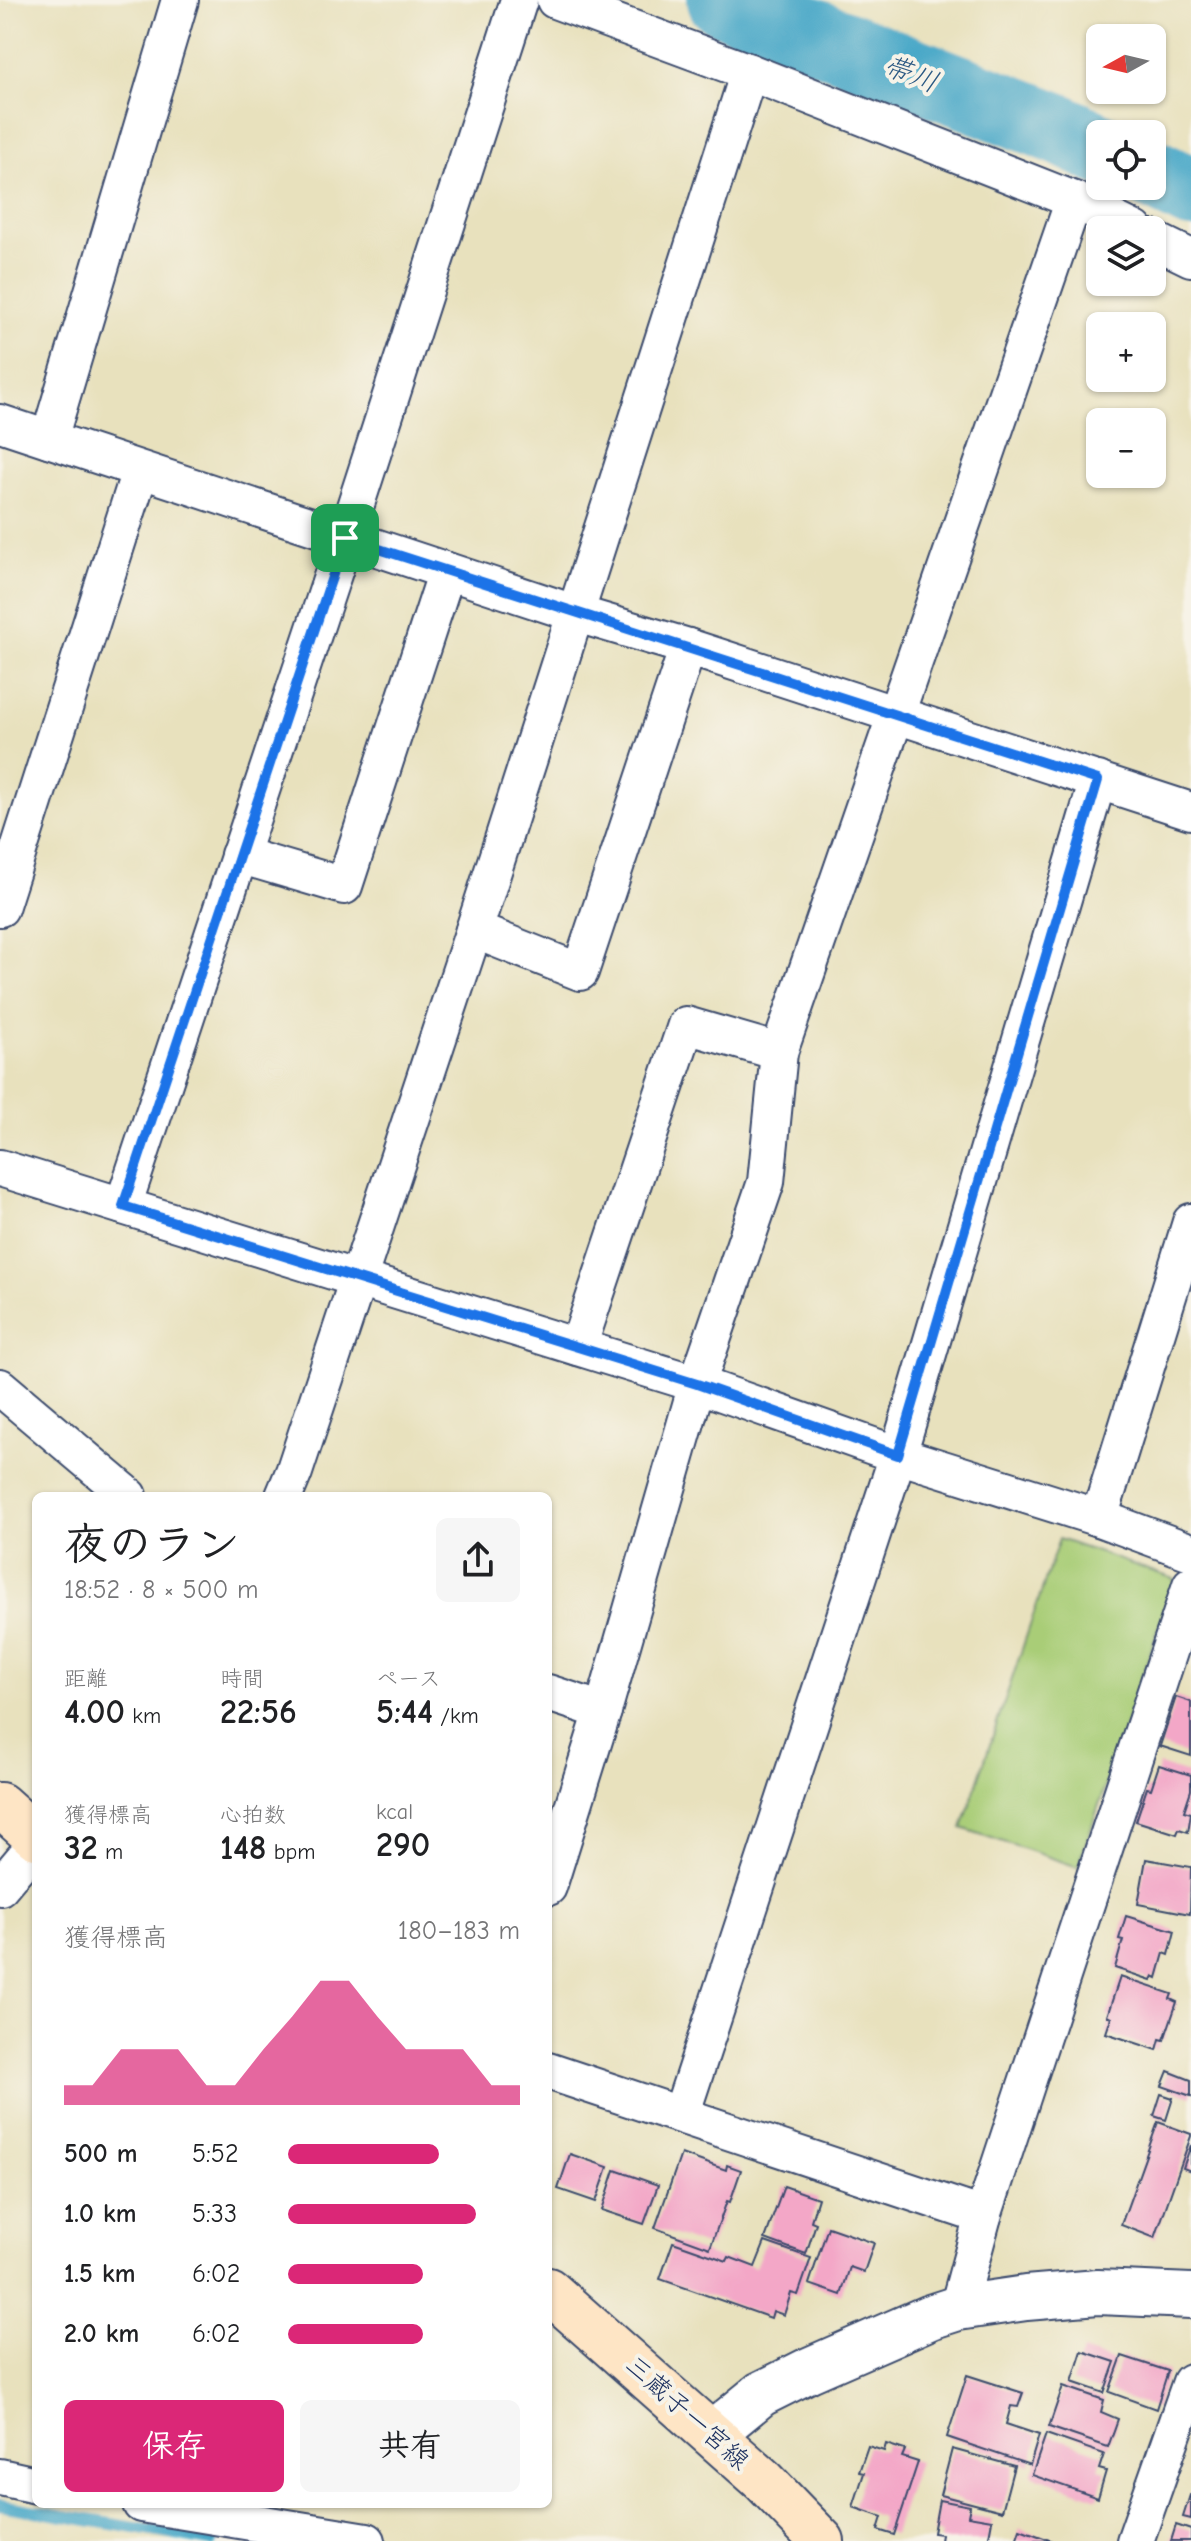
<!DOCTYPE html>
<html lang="ja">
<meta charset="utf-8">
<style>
:root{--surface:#fff;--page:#f6f6f6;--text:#202124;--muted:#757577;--accent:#db2777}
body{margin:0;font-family:"Comic Neue","Klee One",sans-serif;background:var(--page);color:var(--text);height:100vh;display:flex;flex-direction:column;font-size:30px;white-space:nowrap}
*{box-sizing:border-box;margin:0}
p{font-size:26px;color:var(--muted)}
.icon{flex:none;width:44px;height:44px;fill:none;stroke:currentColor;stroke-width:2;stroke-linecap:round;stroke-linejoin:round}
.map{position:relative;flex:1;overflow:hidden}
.sheet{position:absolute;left:32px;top:1492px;width:520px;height:1016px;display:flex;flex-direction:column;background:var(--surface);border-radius:12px;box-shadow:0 2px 6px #0004}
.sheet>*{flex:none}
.needle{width:52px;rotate:262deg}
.tools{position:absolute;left:1086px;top:24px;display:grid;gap:16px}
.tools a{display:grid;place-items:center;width:80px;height:80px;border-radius:12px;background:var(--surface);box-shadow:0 2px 6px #0004;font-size:40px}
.pin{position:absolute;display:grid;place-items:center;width:68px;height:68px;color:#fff;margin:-34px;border-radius:16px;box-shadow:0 4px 12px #0006}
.round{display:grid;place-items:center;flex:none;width:84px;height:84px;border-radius:12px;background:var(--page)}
.head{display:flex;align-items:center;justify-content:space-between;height:136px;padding:0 32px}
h1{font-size:44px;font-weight:600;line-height:60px}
.metrics{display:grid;grid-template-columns:repeat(3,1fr);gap:12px;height:136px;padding:8px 32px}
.metrics div{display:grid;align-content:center}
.metrics b{font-size:34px;font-weight:600}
.metrics small{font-size:22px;font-weight:400}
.metrics p{font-size:22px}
.chart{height:224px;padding:16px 32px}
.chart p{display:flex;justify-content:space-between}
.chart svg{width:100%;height:144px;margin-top:8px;fill:var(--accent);opacity:.7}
.cta{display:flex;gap:16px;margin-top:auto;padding:16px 32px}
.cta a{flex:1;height:92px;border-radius:12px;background:var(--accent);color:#fff;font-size:32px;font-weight:600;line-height:92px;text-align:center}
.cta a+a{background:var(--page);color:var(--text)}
ul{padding:0 32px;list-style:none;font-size:26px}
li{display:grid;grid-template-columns:128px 96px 1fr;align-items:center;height:60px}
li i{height:20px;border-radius:10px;background:var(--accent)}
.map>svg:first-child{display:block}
</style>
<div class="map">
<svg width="1191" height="2541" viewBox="0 0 1191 2541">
<rect width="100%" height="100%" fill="#f7f3e8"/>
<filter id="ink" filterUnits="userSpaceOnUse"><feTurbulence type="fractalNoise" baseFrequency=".0125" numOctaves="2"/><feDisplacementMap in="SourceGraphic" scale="16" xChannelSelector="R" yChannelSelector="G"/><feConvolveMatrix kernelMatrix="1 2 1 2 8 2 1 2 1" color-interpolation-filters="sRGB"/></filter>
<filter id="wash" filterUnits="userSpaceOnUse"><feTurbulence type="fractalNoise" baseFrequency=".006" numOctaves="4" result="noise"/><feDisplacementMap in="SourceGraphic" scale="32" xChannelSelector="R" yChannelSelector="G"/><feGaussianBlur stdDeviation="1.8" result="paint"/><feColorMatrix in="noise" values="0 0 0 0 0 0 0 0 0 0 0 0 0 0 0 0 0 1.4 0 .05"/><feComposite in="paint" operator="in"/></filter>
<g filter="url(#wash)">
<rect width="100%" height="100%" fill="#e8e1bd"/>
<path fill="#a9cd77" stroke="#627e6a" stroke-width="2" d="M1059,1539l116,40 -97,288 -116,-39z"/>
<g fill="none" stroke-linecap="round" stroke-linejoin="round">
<path stroke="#49a8c8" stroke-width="12" d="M0,2505l212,36"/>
<g stroke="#49a8c8" stroke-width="72">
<path d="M723,0l336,129 41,20"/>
<path d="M1152,174l39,19"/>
</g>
</g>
<g id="blocks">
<g fill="#f3a7c7">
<path d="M1176,1697l15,5v54l-31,-10z"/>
<path d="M1159,1765l32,10v15l-7,21 7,2 -3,19 -9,-3 -2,5 -41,-13 11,-33 4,1z"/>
<path d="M1146,1859l45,8 -1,47 -52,-10z"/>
<path d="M1126,1916l49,15 -6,24 -5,-2 -7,25 -4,-2 -2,4 -36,-12 8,-28 -4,-1z"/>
<path d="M1120,1977l52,17 -2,5 7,3 -13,38 -4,-1 -3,11 -51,-17 5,-15 -4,-2z"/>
<path d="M1168,2071l23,9v16l-29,-10z"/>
<path d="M1161,2094l12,4 -7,22 -12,-4z"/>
<path d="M1158,2122l33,12v2l-36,102 -34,-13z"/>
<path d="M1191,2145v26l-8,-3z"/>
<path d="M570,2154l38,13 -12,35 -38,-13z"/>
<path d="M681,2154l45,16 1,-5 14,5 -11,32 -3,-1 -17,47 -55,-20z"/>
<path d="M615,2170l43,15 -14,39 -42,-14z"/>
<path d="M784,2186l34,12 -7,23 5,2 -10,31 -41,-15z"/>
<path d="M828,2227l46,16 -10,29 -14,-5 -9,28 -32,-11z"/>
<path d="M673,2242l54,19 2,-4 26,10 10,-25 46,16 -13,37 -7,-2 -7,22 -11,-4 -2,7 -111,-39z"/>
<path d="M1082,2351l33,11 -11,31 -32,-11z"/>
<path d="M1122,2356l46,15 -12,38 -47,-17z"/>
<path d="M967,2375l56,18 -5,14 -7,-1 -5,18 33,11 -9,30 -83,-28z"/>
<path d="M1063,2386l41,14 -3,12 17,7 -10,28 -59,-20z"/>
<path d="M1046,2434l58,20 -5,15 7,2 -8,27 -66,-23z"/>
<path d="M886,2444l19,6 -3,7 16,5 -24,73 -16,-5 4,-13 -29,-10 11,-34 -5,-1 9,-26 16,5z"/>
<path d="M952,2449l62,17 -12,45 -62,-16z"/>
<path d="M1190,2495h1v24l-8,-2z"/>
<path d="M939,2500l31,6 -2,10 24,4 -4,21h-48l1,-7 -8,-1z"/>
<path d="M1176,2525l15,5v11h-20z"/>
<path d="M1020,2529l32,12h-36z"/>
</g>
</g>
</g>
<g filter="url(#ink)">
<use href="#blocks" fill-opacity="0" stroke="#3a4a6c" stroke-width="2"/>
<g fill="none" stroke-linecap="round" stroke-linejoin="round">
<g stroke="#3a4a6c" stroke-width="40">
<g id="minor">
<path d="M555,0l194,72 325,128 -295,852 -13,130 -69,202 -94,327"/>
<path d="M1074,200l61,30"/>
<path d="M1152,239l39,19"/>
<path d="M0,423l574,190 114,34 503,164"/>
<path d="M49,439l131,-439"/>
<path d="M239,855l105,31 103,-315"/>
<path d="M0,908l140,-437"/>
<path d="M474,930l106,42 108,-325"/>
<path d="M0,1168l697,216 201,71 201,63 92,34"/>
<path d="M123,1206l222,-668 174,-538"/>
<path d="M578,1347l108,-322 93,27"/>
<path d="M0,1387l129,109"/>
<path d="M284,1496l10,-24 180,-542 275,-858"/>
<path d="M1099,1518l92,-296"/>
<path d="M548,1693l55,18 -55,176"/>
<path d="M0,1887l36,-43"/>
<path d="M548,2071l435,145"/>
<path d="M681,2115l217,-660 200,-675"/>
<path d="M958,2308l25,-92 208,-631"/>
<path d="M0,2477l36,8"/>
<path d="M141,2504l226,37"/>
<path d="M1135,2541l56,-159"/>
</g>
</g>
<g stroke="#3a4a6c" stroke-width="48">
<path id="tertiary" d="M712,2434l49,-40 48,-24 121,-53 28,-9 68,-10 72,-6 93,4"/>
</g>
<g stroke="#3a4a6c" stroke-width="48">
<g id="secondary">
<path d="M0,1805l36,32"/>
<path d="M548,2290l216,191 58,60"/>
</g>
</g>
<use href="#minor" stroke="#fff" stroke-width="36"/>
<use href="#tertiary" stroke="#fff" stroke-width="44"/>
<use href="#secondary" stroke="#fee5c5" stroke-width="44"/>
</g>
</g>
<g fill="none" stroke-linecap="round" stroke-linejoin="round" filter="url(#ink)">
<g stroke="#fff" stroke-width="16">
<path id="route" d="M345,538l753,242 -200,675 -201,-71 -574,-178z"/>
</g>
<use href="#route" stroke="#1a73e8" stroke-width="10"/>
</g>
<g text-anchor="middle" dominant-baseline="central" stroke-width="8" stroke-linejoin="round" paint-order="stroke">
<g font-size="26" fill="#1b2f5e" stroke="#f7f3e8">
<text transform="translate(687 2413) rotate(42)">三蔵子一宮線</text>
</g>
<g font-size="28" font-style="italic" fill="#2b5983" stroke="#f7f3e8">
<text transform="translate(911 74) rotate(21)">帯川</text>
</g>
</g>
</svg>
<div class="tools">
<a><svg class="needle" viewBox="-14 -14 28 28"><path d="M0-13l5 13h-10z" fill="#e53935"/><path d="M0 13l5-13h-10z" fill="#757577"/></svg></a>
<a><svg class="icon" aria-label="locate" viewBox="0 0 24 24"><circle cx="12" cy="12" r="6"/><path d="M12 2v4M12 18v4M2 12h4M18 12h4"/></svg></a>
<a><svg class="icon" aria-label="layers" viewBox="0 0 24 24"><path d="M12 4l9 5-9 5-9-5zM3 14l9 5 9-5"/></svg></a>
<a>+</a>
<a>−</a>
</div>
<div class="pin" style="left:345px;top:538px;background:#1e9e55"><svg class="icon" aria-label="arrive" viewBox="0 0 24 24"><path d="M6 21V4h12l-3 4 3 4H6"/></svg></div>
<section class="sheet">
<div class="head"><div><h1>夜のラン</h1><p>18:52 · 8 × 500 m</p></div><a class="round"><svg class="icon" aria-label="share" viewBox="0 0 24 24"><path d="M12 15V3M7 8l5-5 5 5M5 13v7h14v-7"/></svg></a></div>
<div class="metrics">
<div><p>距離</p><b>4.00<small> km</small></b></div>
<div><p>時間</p><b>22:56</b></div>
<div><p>ペース</p><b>5:44<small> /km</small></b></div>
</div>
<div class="metrics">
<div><p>獲得標高</p><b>32<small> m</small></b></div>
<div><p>心拍数</p><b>148<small> bpm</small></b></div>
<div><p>kcal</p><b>290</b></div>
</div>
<div class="chart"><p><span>獲得標高</span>180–183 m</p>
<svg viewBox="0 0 160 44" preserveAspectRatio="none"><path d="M0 44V38L10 38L20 27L30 27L40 27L50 38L60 38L70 27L80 17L90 6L100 6L110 17L120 27L130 27L140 27L150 38L160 38V44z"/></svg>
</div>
<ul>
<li><b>500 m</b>5:52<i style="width:65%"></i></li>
<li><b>1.0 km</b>5:33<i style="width:81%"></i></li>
<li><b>1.5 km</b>6:02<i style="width:58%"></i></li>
<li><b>2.0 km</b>6:02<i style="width:58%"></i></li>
</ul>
<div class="cta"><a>保存</a><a>共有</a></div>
</section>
</div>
